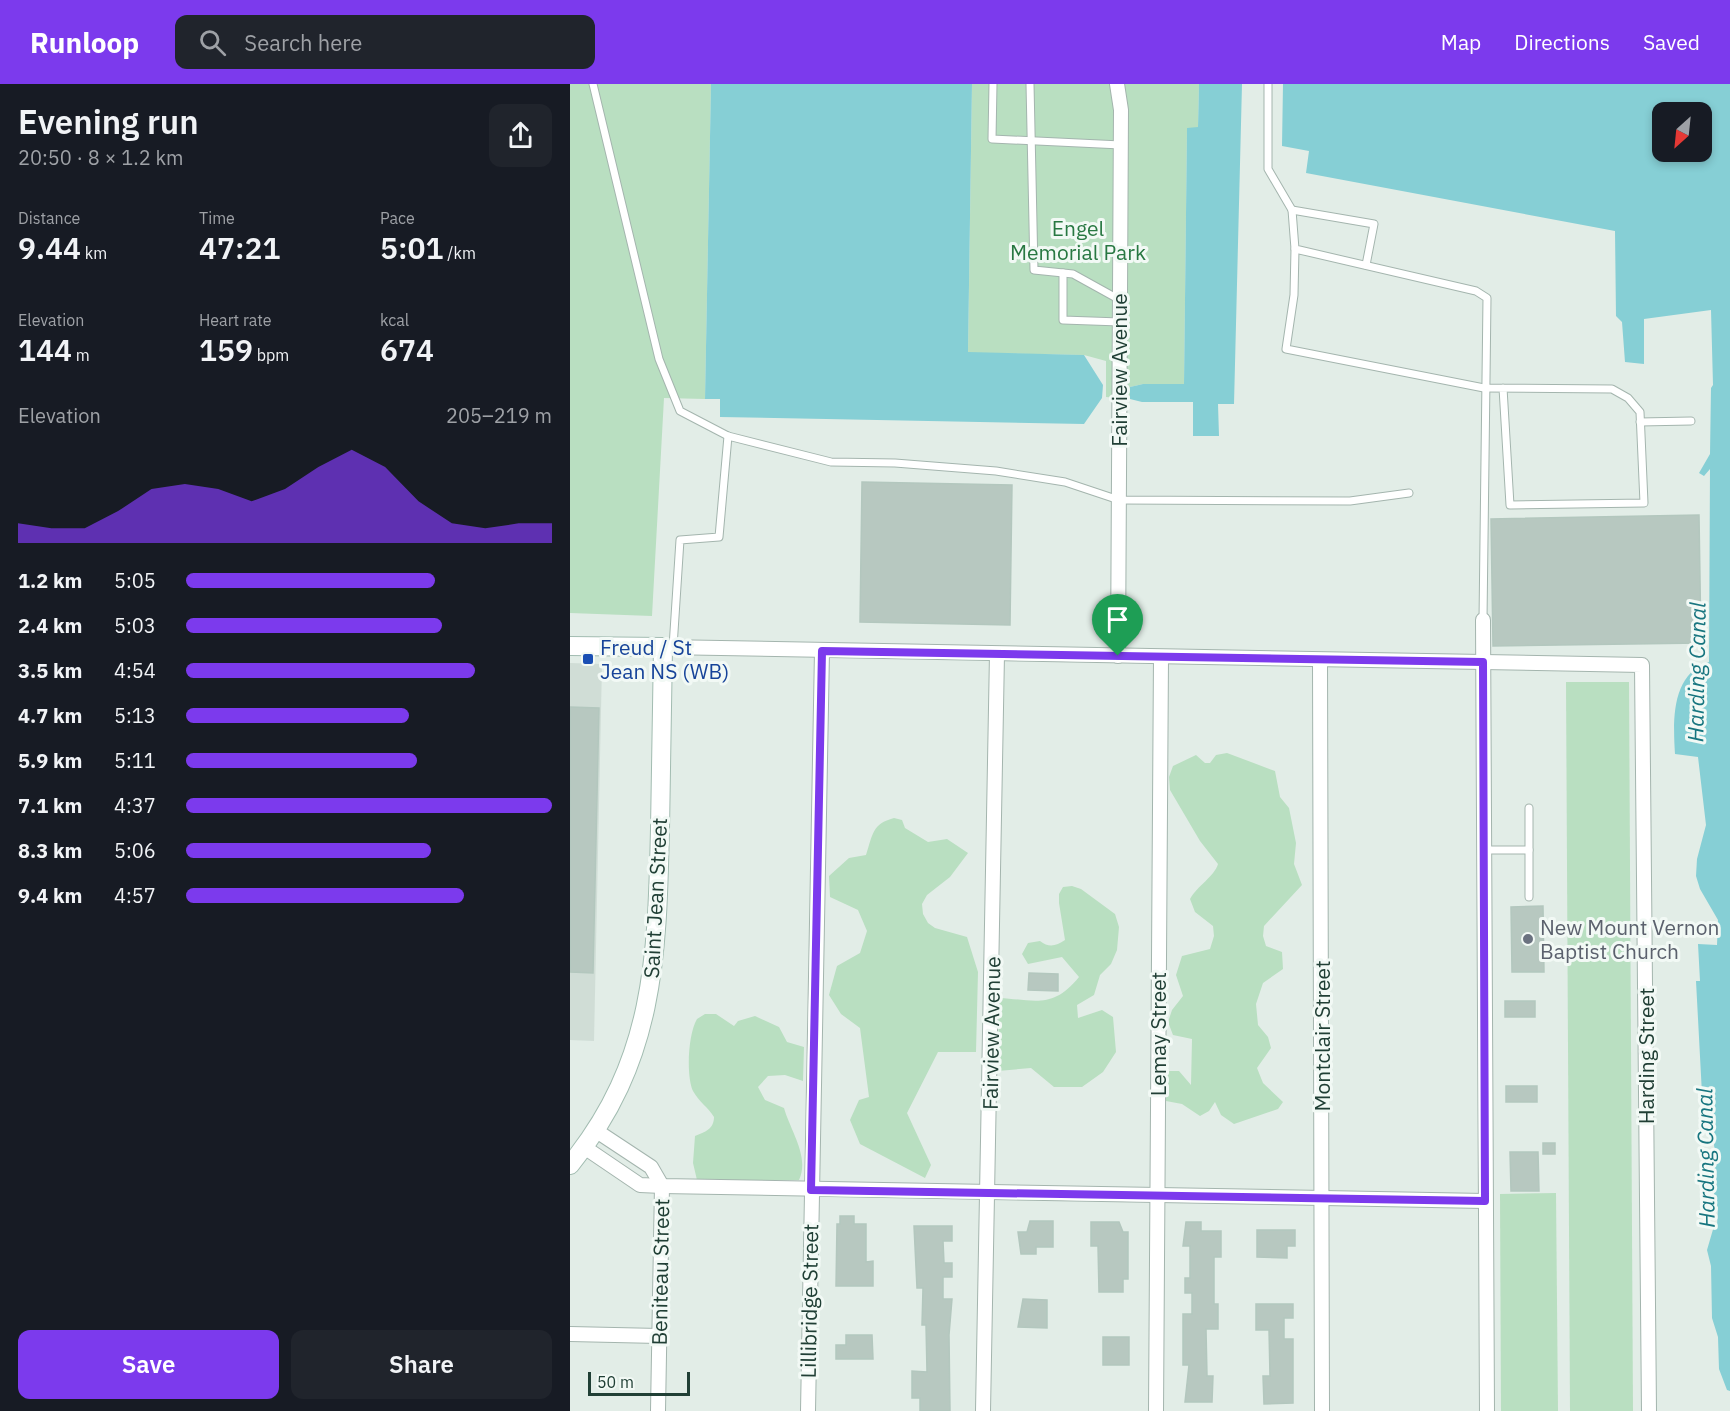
<!DOCTYPE html>
<meta charset="utf-8">
<style>
:root{--surface:#171b24;--page:#20242c;--text:#f1f3f6;--muted:#9ea1a6;--accent:#7c3aed}
body{margin:0;font-family:"IBM Plex Sans",sans-serif;background:var(--page);color:var(--text);height:100vh;display:flex;flex-direction:column;font-size:22px;white-space:nowrap}
*{box-sizing:border-box;margin:0}
p{font-size:20px;color:var(--muted)}
.icon{flex:none;width:33px;height:33px;fill:none;stroke:currentColor;stroke-width:2;stroke-linecap:round;stroke-linejoin:round}
.map{position:relative;flex:1;overflow:hidden}
.drawer{display:flex;flex-direction:column;background:var(--surface);width:570px}
.drawer>*{flex:none}
.needle{width:39px;rotate:207deg}
.fabs{position:absolute;left:1082px;top:18px;display:grid;gap:12px}
.fabs a{display:grid;place-items:center;width:60px;height:60px;border-radius:12px;background:var(--surface);box-shadow:0 3px 9px #0003;font-size:30px}
.scale{position:absolute;left:18px;bottom:15px;width:102px;box-sizing:border-box;padding-left:6px;border:3px solid #203f35;border-top:0;font-size:16px;line-height:21px;white-space:nowrap;color:#203f35;-webkit-text-stroke:4px #f2f9f5;paint-order:stroke}
.pin{position:absolute;display:grid;place-items:center;width:51px;height:51px;color:#fff;margin:-62px -26px;border-radius:50% 50% 50% 0;rotate:-45deg;box-shadow:0 0 6px #0007}
.pin .icon{rotate:45deg}
.round{display:grid;place-items:center;flex:none;width:63px;height:63px;border-radius:12px;background:var(--page)}
.overview{display:flex;align-items:center;justify-content:space-between;height:102px;padding:0 18px}
h1{font-size:33px;font-weight:600;line-height:45px}
.metrics{display:grid;grid-template-columns:repeat(3,1fr);gap:9px;height:102px;padding:6px 18px}
.metrics div{display:grid;align-content:center}
.metrics b{font-size:30px;font-weight:600}
.metrics small{font-size:16px;font-weight:400}
.metrics p{font-size:16px}
.chart{height:168px;padding:12px 18px}
.chart p{display:flex;justify-content:space-between}
.chart svg{width:100%;height:108px;margin-top:6px;fill:var(--accent);opacity:.7}
.primary-button{display:flex;gap:12px;margin-top:auto;padding:12px 18px}
.primary-button a{flex:1;height:69px;border-radius:12px;background:var(--accent);color:#fff;font-size:24px;font-weight:600;line-height:69px;text-align:center}
.primary-button a+a{background:var(--page);color:var(--text)}
ul{padding:0 18px;list-style:none;font-size:20px}
li{display:grid;grid-template-columns:96px 72px 1fr;align-items:center;height:45px}
li i{height:15px;border-radius:8px;background:var(--accent)}
header{display:flex;align-items:center;gap:36px;box-sizing:border-box;height:84px;padding:0 30px;background:var(--accent);color:#fff}
header strong{font-size:28px}
nav{display:flex;gap:33px;margin-inline-start:auto;font-size:21px}
.search{width:420px;height:54px;background:var(--page);display:flex;align-items:center;gap:15px;box-sizing:border-box;padding:0 21px;border-radius:12px;color:var(--muted);font-size:22px}
main{display:flex;flex:1;min-height:0}
.map>svg:first-child{display:block}
</style>
<header>
<strong>Runloop</strong>
<div class="search"><svg class="icon" aria-label="search" viewBox="0 0 24 24"><circle cx="10" cy="10" r="6"/><path d="M15 15l6 6"/></svg>Search here</div>
<nav><a>Map</a><a>Directions</a><a>Saved</a></nav>
</header>
<main>
<section class="drawer">
<div class="overview"><div><h1>Evening run</h1><p>20:50 · 8 × 1.2 km</p></div><a class="round"><svg class="icon" aria-label="share" viewBox="0 0 24 24"><path d="M12 15V3M7 8l5-5 5 5M5 13v7h14v-7"/></svg></a></div>
<div class="metrics">
<div><p>Distance</p><b>9.44<small> km</small></b></div>
<div><p>Time</p><b>47:21</b></div>
<div><p>Pace</p><b>5:01<small> /km</small></b></div>
</div>
<div class="metrics">
<div><p>Elevation</p><b>144<small> m</small></b></div>
<div><p>Heart rate</p><b>159<small> bpm</small></b></div>
<div><p>kcal</p><b>674</b></div>
</div>
<div class="chart"><p><span>Elevation</span>205–219 m</p>
<svg viewBox="0 0 160 44" preserveAspectRatio="none"><path d="M0 44V36L10 38L20 38L30 31L40 22L50 20L60 22L70 27L80 22L90 13L100 6L110 13L120 27L130 36L140 38L150 36L160 36V44z"/></svg>
</div>
<ul>
<li><b>1.2 km</b>5:05<i style="width:68%"></i></li>
<li><b>2.4 km</b>5:03<i style="width:70%"></i></li>
<li><b>3.5 km</b>4:54<i style="width:79%"></i></li>
<li><b>4.7 km</b>5:13<i style="width:61%"></i></li>
<li><b>5.9 km</b>5:11<i style="width:63%"></i></li>
<li><b>7.1 km</b>4:37<i style="width:100%"></i></li>
<li><b>8.3 km</b>5:06<i style="width:67%"></i></li>
<li><b>9.4 km</b>4:57<i style="width:76%"></i></li>
</ul>
<div class="primary-button"><a>Save</a><a>Share</a></div>
</section>
<div class="map">
<svg width="1160" height="1327" viewBox="0 0 1160 1327">
<rect width="100%" height="100%" fill="#e2ede7"/>
<path fill="#d0ddd6" d="M0,579l32,1 -8,377 -24,-1z"/>
<g fill="#b9dfc1">
<path d="M0,0h141l-6,315 -41,-1 -12,218 -82,-3z"/>
<path d="M402,0h227l-1,44h-11l-3,256h-41l-13,3v12l-24,-2v-36l-22,-6 -116,-2z"/>
<path d="M996,598h63l4,729h-63z"/>
<path d="M657,669l48,18 5,26 9,11 7,35 -2,21 8,21 -38,41 -1,10 3,10 16,6 1,17 -20,14 -7,21 2,21 10,12 3,11 -14,20 6,15 20,19 -5,7 -44,15 -13,-9 -6,-13 -6,9 -9,5 -18,-12 -16,-3v-30h13l12,14 1,-46 -19,-4 -5,-13 4,-12 11,-14 -7,-21 6,-19 28,-7 4,-13 -1,-10 -18,-14 -5,-13c8,-14 24,-22 28,-35l-18,-23 -30,-51 -1,-13 4,-11 23,-11 9,8h5l6,-8z"/>
<path d="M324,734l8,2 3,8 23,14 19,-3 21,14 -18,24 -23,18 -5,9 1,10 5,9 7,5 32,9 11,35 -2,80h-38l-31,61 24,52 -6,13 -65,-34 -10,-24 9,-20 10,-3 -9,-69 -19,-14 -12,-19 8,-29 23,-13 7,-22 -9,-21 -28,-13 -1,-21 20,-18 17,-3c7,-21 6,-31 28,-37z"/>
<path d="M502,802l9,3 34,25 4,13 -2,23 -6,14 -11,11 -6,20 -17,10 1,13 24,-8 11,7 3,35 -13,20 -21,15h-28l-23,-19 -33,3 1,-73c37,2 54,11 80,-21l-17,-20 -34,7 -6,-10 6,-11 12,-2c9,7 16,5 25,-1l-6,-37v-9l4,-7z"/>
<path d="M135,930h11l18,12 4,-5 17,-5 24,11 8,15 17,5 -1,34 -18,-6 -17,1 -10,11 7,13 19,8c6,22 26,49 15,72h-102l-4,-17 2,-27c10,-4 19,-7 19,-19 -6,-10 -15,-15 -21,-26 -7,-15 -5,-57 4,-72z"/>
<path d="M986,1109l2,218h-57l-1,-217z"/>
</g>
<g fill="#86cfd5" fill-rule="evenodd">
<path d="M141,0h261l-4,268 116,3 19,30 -1,13 -18,26 -364,-7v-18h-15z"/>
<path d="M629,0h43l-8,320h-16l1,32h-26v-34h-51l-12,-3v-12l13,-3h41l3,-256 11,-1z"/>
<path d="M713,0h447v1307l-3,-1 -8,-21 -1,-32 -6,-19 -1,-52 -4,-16 7,-24h3l1,-19 -3,-1 -4,-53 4,-1 -3,-21h3l-3,-33 -10,-4 -6,-113h4l-2,-37 19,1 1,-25 -18,-31 -4,-13 1,-17 9,-34 -8,-68 -23,-3c-2,-33 -4,-80 34,-92l1,-193 -6,7 -5,-3 11,-19 1,-66 2,-3 -2,-75 -67,9v45l-19,-2 -3,-40 -6,-6 -1,-85 -309,-58 3,-22 -27,-5zM1092,28h39v40h-39z"/>
</g>
<g fill="#b7c8c0" stroke="#b3c7be" stroke-width="1.5">
<path d="M292,398l150,3 -2,140 -150,-3z"/>
<path d="M1129,431l2,128 -208,3 -2,-127z"/>
<path d="M0,623l29,1 -6,265 -23,-1z"/>
<path d="M973,822l1,66h-32l-1,-65z"/>
<path d="M459,889l29,1v17l-30,-1z"/>
<rect x="935" y="917" width="30" height="16"/>
<rect x="936" y="1002" width="31" height="16"/>
<rect x="973" y="1059" width="12" height="11"/>
<path d="M940,1068h28l1,39h-28z"/>
<path d="M270,1132h14v8h12v38l7,-1v25h-37l1,-62h3z"/>
<path d="M460,1137h23v26h-17v7h-15l-3,-22h9z"/>
<path d="M521,1138h28l4,10h5v47h-5v13h-24l-1,-46h-7z"/>
<path d="M616,1138h15v9h20v26h-7v47h4v25h-12l1,47h6l-1,26h-27l4,-37h-6v-51h9v-21h-7v-15h5v-32h-7z"/>
<path d="M344,1142h38v15h-9l1,22h8v14h-9v22h9l-3,36 1,76h-30v-13h-8v-27l15,1 -1,-47h-4l1,-37h-6z"/>
<path d="M687,1146h38v16h-8v12l-30,-1z"/>
<path d="M453,1215l24,1v28l-29,-1z"/>
<path d="M686,1220h37v14h-9v21h9v64l-29,1 -1,-28h7l-1,-46h-13z"/>
<path d="M276,1251h26l1,24h-37v-14h10z"/>
<rect x="533" y="1253" width="26" height="28"/>
</g>
<g fill="none" stroke-linecap="round" stroke-linejoin="round">
<g stroke="#a4b5ae" stroke-width="9">
<g id="lane">
<path d="M23,0l66,275 21,52 48,25 103,26 64,1 101,8 69,11 54,18 231,1 59,-8"/>
<path d="M423,0l-1,55 129,6"/>
<path d="M460,0l4,186 39,4 47,26"/>
<path d="M698,0v85l24,41 3,39 181,42 11,7 -4,322"/>
<path d="M722,126l82,14 -8,41"/>
<path d="M725,165l-1,46 -8,54 198,39 128,1 16,9 12,14 4,91 -134,2 -7,-117"/>
<path d="M493,189v47l57,2"/>
<path d="M1070,338l51,-1"/>
<path d="M103,563l7,-107 39,-3 9,-101"/>
<path d="M959,724v42"/>
<path d="M914,766h45v47"/>
</g>
</g>
<g stroke="#a4b5ae" stroke-width="16">
<g id="street">
<path d="M547,0l4,26 -3,546"/>
<path d="M913,536l4,791"/>
<path d="M93,563l979,18 7,746"/>
<path d="M750,577l2,750"/>
<path d="M25,1046l56,37 11,19"/>
<path d="M14,1063l56,38 22,1 823,15"/>
<path d="M0,1250l89,2"/>
<path d="M88,1327l4,-225"/>
<path d="M238,1327l14,-760"/>
<path d="M413,1327l14,-757"/>
<path d="M586,1327l5,-754"/>
</g>
</g>
<g stroke="#a2bcb1" stroke-width="20">
<path id="secondary" d="M0,562l93,1c-1,61 -2,122 -3,182 -3,128 -5,232 -90,336"/>
</g>
<use href="#lane" stroke="#fff" stroke-width="7"/>
<use href="#street" stroke="#fff" stroke-width="14"/>
<use href="#secondary" stroke="#fff" stroke-width="18"/>
</g>
<g fill="none" stroke-linecap="round" stroke-linejoin="round">
<g stroke="#fff" stroke-width="12">
<path id="route" d="M252,567l661,11 2,539 -674,-11z"/>
</g>
<use href="#route" stroke="#7c3aed" stroke-width="8"/>
</g>
<rect fill="#1a4fb4" stroke="#f2f9f5" stroke-width="2" x="12" y="569" width="12" height="12" rx="3"/>
<circle fill="#6b7280" stroke="#f2f9f5" stroke-width="2" cx="958" cy="855" r="6"/>
<g text-anchor="middle" dominant-baseline="central" stroke-width="6" stroke-linejoin="round" paint-order="stroke">
<g font-size="21" fill="#287842" stroke="#f2f9f5">
<text x="508" y="144">Engel<tspan x="508" dy="24">Memorial Park</tspan></text>
</g>
<g font-size="21" fill="#203f35" stroke="#f2f9f5">
<text transform="translate(549 286) rotate(-90)">Fairview Avenue</text>
<text transform="translate(85 814) rotate(-87)">Saint Jean Street</text>
<text transform="translate(421 949) rotate(-89)">Fairview Avenue</text>
<text transform="translate(588 950) rotate(-90)">Lemay Street</text>
<text transform="translate(752 952) rotate(-90)">Montclair Street</text>
<text transform="translate(1076 972) rotate(-90)">Harding Street</text>
<text transform="translate(90 1188) rotate(-89)">Beniteau Street</text>
<text transform="translate(239 1217) rotate(-89)">Lillibridge Street</text>
</g>
<g font-size="21" fill="#164399" stroke="#f2f9f5" text-anchor="start">
<text x="30" y="563">Freud / St<tspan x="30" dy="24">Jean NS (WB)</tspan></text>
</g>
<g font-size="21" fill="#5b616d" stroke="#f2f9f5" text-anchor="start">
<text x="970" y="843">New Mount Vernon<tspan x="970" dy="24">Baptist Church</tspan></text>
</g>
<g font-size="22" font-style="italic" fill="#17757f" stroke="#f2f9f5">
<text transform="translate(1126 588) rotate(-89)">Harding Canal</text>
<text transform="translate(1135 1074) rotate(-91)">Harding Canal</text>
</g>
</g>
</svg>
<div class="fabs">
<a><svg class="needle" viewBox="-14 -14 28 28"><path d="M0-13l5 13h-10z" fill="#e53935"/><path d="M0 13l5-13h-10z" fill="#9ea1a6"/></svg></a>
</div>
<div class="scale">50 m</div>
<div class="pin" style="left:548px;top:572px;background:#1e9e55"><svg class="icon" aria-label="arrive" viewBox="0 0 24 24"><path d="M6 21V4h12l-3 4 3 4H6"/></svg></div>
</div>
</main>
